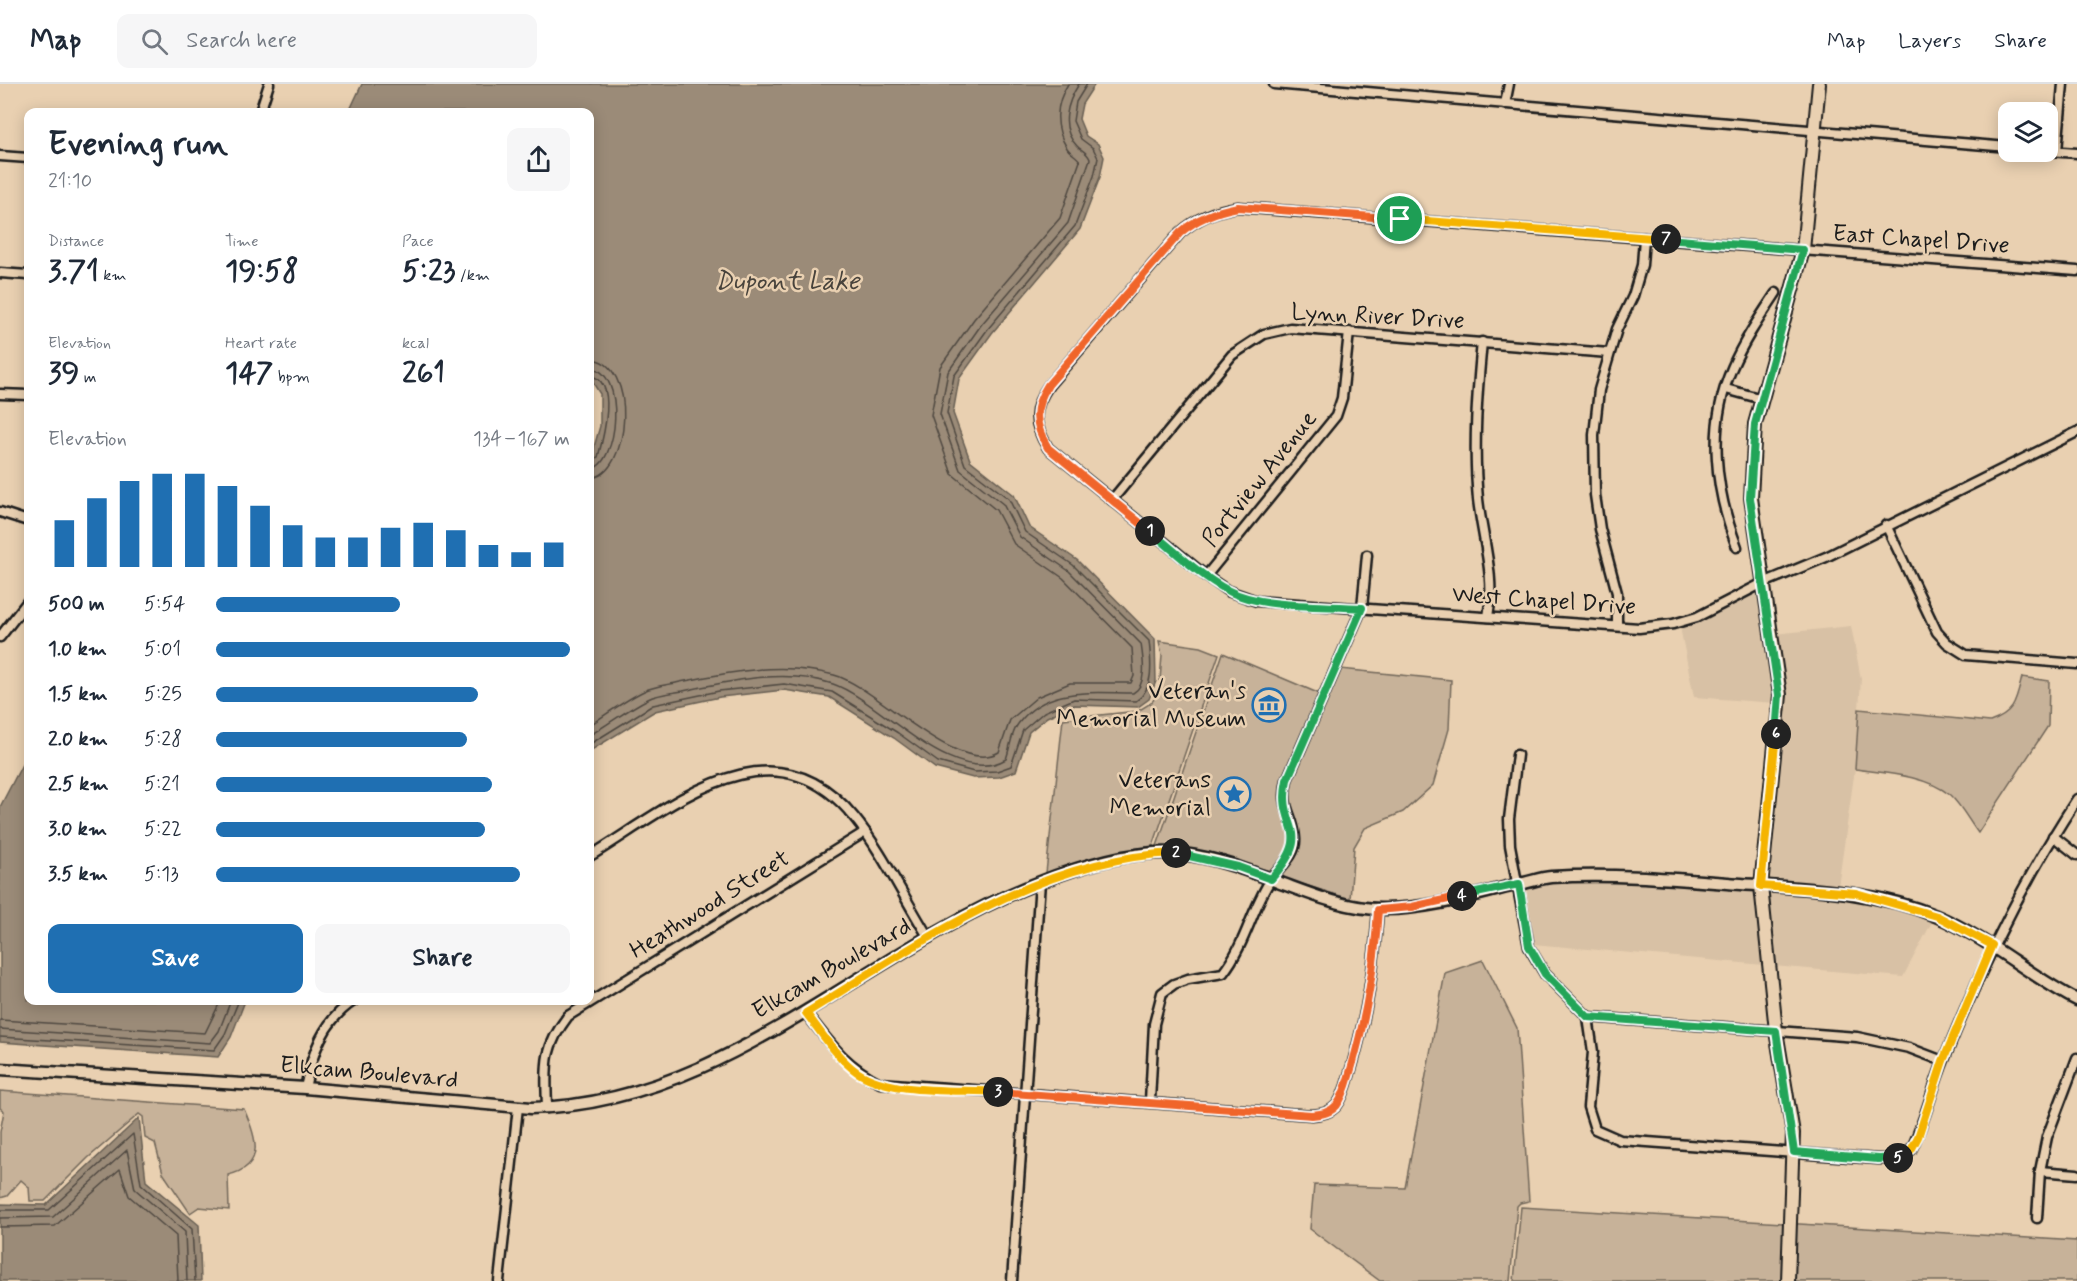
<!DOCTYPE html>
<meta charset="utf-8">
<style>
:root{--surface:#fff;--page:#f6f6f7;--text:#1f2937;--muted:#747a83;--line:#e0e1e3;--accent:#1f6fb2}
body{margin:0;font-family:Mynerve,sans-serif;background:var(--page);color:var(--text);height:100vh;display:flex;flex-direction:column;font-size:22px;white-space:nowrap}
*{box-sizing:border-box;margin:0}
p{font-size:20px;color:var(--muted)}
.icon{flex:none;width:33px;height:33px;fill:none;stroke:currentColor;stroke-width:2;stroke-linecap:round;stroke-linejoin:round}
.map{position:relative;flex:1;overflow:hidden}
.details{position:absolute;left:24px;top:24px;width:570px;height:897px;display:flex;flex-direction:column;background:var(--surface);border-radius:12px;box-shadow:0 3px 15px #0003}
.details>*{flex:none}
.tools{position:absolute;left:1998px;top:18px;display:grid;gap:12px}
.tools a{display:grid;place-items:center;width:60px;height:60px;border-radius:12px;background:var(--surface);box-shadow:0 3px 15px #0003;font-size:30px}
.pin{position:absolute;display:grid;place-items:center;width:51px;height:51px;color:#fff;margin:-26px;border:3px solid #fff;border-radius:50%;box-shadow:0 2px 6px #0007}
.km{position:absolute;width:30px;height:30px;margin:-15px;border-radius:50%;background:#222;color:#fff;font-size:16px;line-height:30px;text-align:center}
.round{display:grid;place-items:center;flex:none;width:63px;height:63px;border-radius:12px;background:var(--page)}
.summary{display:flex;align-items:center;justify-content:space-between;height:102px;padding:0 24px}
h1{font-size:33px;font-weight:700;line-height:45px}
.metrics{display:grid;grid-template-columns:repeat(3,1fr);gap:9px;height:102px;padding:6px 24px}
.metrics div{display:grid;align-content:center}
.metrics b{font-size:30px;font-weight:700}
.metrics small{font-size:16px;font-weight:400}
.metrics p{font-size:16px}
.chart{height:168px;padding:12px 24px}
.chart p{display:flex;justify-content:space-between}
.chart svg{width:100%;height:108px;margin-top:6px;stroke:var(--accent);stroke-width:6}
.action{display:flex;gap:12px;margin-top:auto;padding:12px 24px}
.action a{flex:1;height:69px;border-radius:12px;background:var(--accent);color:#fff;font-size:24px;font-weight:700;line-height:69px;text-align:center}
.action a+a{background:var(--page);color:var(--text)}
ul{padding:0 24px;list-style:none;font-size:20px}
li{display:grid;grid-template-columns:96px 72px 1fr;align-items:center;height:45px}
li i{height:15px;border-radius:8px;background:var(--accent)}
header{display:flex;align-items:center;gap:36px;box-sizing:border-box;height:84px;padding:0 30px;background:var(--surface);border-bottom:2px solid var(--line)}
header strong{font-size:28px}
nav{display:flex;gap:33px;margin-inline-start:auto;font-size:21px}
.search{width:420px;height:54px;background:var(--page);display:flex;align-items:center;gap:15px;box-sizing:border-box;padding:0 21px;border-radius:12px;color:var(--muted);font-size:22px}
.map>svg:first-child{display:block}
</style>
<header>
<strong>Map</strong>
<div class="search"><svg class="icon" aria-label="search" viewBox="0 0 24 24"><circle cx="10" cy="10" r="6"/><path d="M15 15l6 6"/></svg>Search here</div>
<nav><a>Map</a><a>Layers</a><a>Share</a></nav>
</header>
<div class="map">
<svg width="2077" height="1197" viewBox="0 0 2077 1197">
<rect width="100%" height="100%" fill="#e9d0b1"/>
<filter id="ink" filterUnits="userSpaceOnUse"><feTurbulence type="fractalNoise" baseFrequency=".0167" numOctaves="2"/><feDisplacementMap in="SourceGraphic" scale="12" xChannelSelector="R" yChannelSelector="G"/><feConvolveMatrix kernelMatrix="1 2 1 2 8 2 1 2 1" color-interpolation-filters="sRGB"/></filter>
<g filter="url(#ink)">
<g fill="#d8c1a5">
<path d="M1758,507l14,79 3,33 -81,-6 -14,-70 18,-5z"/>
<path d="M1851,542l10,53 -6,90 -17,118 -72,-6 18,-185 -10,-62z"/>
<path d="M1617,795l140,11 7,75 -231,-21 -9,-56 21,-6z"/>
<path d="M1766,807l89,7 78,22 -30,57 -130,-11z"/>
</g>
<g fill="#c7b299" stroke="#72675a" stroke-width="1.5">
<path d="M1159,557l42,6 18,7 -66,192c-37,4 -71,20 -107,27l17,-154 75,-8 13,-8 8,-10 3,-38z"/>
<path d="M1223,569l97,41 -40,94 11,47 -5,17 -13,19 -117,-22z"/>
<path d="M1340,585l111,11 -2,49 -16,56 -30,27 -38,16 -11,19 -4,52 -71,-22c39,-45 3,-53 12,-95z"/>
<path d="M2022,593l27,4 -1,45 -70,107c-9,-12 -17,-28 -28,-38 -24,-20 -66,-22 -95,-26l4,-60 131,13c25,-9 26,-20 32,-45z"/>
<path d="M1483,876l34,68 12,173 -9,2 -3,3 -7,75h-130l-70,-52 4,-44 91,3 40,-215z"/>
<path d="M0,1007l244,18c12,27 23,57 -16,66l1,35 -30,-3 -9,6 -27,-40 -8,-30 -10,-5 -2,-21 -4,-3 -51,44 -43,43h-15l-1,-14 -8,-7 -14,16 -7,2v-66l4,-21 -4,-3z"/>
<path d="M1521,1123l556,34v40h-563z"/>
</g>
<g fill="#9b8b78" stroke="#685f53" stroke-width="1.5">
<path d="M362,0h733l-13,20 -3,15 7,17 12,8 6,13 -4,20 -20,52 -88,104 -33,46 -6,34 17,47 44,35 15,32 48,33 78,79 1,42 -7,18 -11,8 -64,-2 -27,12 -18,15 -13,39 -17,6 -26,1 -38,-10 -41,-30 -65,-41 -45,-7 -64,7 -65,14 -65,40v-290l10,-35v-32l-10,-16v-266h-241z"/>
<path d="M28,669v247l217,1 -14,36 -13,20 -218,-15v-235z"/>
<path d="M139,1034l7,63 53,44 2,56h-201v-77l46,1z"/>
</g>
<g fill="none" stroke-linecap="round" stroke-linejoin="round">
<g stroke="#4f4841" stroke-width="1.5">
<path d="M590,275c49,2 41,117 0,119"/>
<path d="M590,284c37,2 29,99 0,101"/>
<path d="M590,292c29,3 13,63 8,81l-8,4"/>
<path d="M590,641c17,-11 35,-25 54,-34 10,-5 24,-6 36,-9 50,-10 103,-21 154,-7 42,11 123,102 165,77l11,-32 27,-23 33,-14h61l3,-7 -2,-28 -69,-70 -49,-34 -18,-34 -44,-36 -21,-59 9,-48 34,-48 86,-101 20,-57c-3,-5 -10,-8 -13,-13 -13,-21 -12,-44 1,-64"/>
<path d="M590,651c19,-11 38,-26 58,-36 10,-5 24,-6 35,-8 48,-10 102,-23 150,-7 47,16 120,106 173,75 4,-10 5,-26 12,-35 28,-38 74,-31 115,-31 15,-8 10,-35 8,-49l-72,-73 -49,-34 -17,-33 -43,-34 -20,-56 8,-42 33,-47 87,-102 22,-64c-3,-7 -8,-8 -13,-13 -18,-18 -10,-44 2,-62"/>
<path d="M590,660l63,-39 66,-14 65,-7 48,8 66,41 40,29 36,10 23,-1 14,-5 12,-36 21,-18 30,-13 62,2c19,-12 15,-41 13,-60l-76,-76 -48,-33 -16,-33 -44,-34 -18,-52 7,-37 33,-46 88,-104 19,-50 4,-18 -5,-10 -12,-9 -8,-18 3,-19 11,-18"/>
<path d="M0,936l205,13 16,-33"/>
<path d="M0,945l210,14 9,-12 12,-31"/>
<path d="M0,953l214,13 11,-16 14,-34"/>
<path d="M0,1126h49l84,-76 8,50 51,45 3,52"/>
<path d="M0,1134l53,-1 74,-67 8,39 50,43 2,49"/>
<path d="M0,1143l55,-1 65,-57 9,27 47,40 2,45"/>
</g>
<g stroke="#1c1c1c" stroke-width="13">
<g id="minor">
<path d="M1274,0l734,63"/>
<path d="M1505,20l4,-20"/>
<path d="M260,28l9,-28"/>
<path d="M2048,67l29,2"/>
<path d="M2057,67l6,-67"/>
<path d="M0,72l28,2"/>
<path d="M2077,187l-839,-64c-22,3 -41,11 -58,26l-131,152c-17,24 -16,38 -1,63l158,128 22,15 29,10 382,27 34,-4 24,-7 64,-33 65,-27 251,-125"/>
<path d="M0,189l28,2"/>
<path d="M1482,258c-5,52 -9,105 -4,157 4,38 18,79 10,118"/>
<path d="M1726,305l36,10"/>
<path d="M0,310l28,1"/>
<path d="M1112,416l120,-145 32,-21 26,-6 319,25"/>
<path d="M0,428l28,9"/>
<path d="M1886,441l51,107 10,11 19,12 111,9"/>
<path d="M1737,463c-22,-57 -30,-121 -5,-179 11,-26 28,-51 44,-75"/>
<path d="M1206,492l130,-160 6,-18 7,-66"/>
<path d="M1617,542v-33l-17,-64 -5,-34 -1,-60 5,-45 18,-61 16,-33 9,-31 2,-27"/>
<path d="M0,553l28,-36"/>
<path d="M1517,671l-8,64 1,26 19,102 16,27 43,43 5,35 -5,55 7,22 25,11 258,19h17l16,-9c14,-29 21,-61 33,-90 36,-91 79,-179 133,-261"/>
<path d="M2053,752l24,19"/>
<path d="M590,772c81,-49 182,-140 264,-39 28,34 51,83 75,121"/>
<path d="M806,929c24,30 38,52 74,70l432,32c10,-1 18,-2 25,-10 8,-10 11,-27 15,-39 16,-57 22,-98 26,-156"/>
<path d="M1588,933l269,20 52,11 34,13"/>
<path d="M305,1004c7,-34 18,-68 50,-88"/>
<path d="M1150,1017l4,-77 8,-31 12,-9 14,-5 35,-6c24,-31 29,-67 49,-95 9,-12 24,-23 23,-39 -1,-25 -15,-29 -8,-59l75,-172 5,-53"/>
<path d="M547,1024c-1,-41 -5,-58 21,-92l297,-184"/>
<path d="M2040,1087l37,3"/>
<path d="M2037,1134l3,-47 7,-34 30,-79"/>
<path d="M499,1197l19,-174"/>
<path d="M1012,1197l28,-399"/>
</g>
</g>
<g stroke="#1c1c1c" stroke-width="15">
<path id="tertiary" d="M0,985l305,19 226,20c194,-3 335,-159 507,-225 43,-17 99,-35 145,-29 33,4 64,16 95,28 33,12 68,27 103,27 45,1 94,-14 138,-25 11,-2 21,-6 32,-7 64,-4 126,2 190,7 66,5 133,6 195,32 51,21 92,59 141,84"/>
</g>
<g stroke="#1c1c1c" stroke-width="16">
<path id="secondary" d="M1788,1197l5,-148 -17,-102 -15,-145 19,-191 -29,-197 4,-74 48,-174 16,-166"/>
</g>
<use href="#minor" stroke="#e9d0b1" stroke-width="8"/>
<use href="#tertiary" stroke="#e9d0b1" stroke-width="10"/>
<use href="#secondary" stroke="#e9d0b1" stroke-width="12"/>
</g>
</g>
<g fill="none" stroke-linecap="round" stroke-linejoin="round" filter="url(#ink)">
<g stroke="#fff" stroke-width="12">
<path id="split-1" d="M1150,447l-102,-83c-14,-23 -15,-40 0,-63l132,-152c17,-15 36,-22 58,-26l162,12"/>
</g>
<g stroke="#fff" stroke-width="12">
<path id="split-2" d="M1150,447c25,20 49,44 77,59 35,19 95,15 135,18l-75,172c-11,50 30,48 -16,99l-33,-12 -62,-14"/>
</g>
<g stroke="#fff" stroke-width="12">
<path id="split-3" d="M998,1008c-41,-3 -107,3 -141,-20 -20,-14 -36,-40 -51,-59 114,-70 232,-155 370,-160"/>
</g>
<g stroke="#fff" stroke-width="12">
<path id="split-4" d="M998,1008l314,23c10,-1 18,-2 25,-10 8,-10 11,-27 15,-39 16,-57 22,-98 26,-156l34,-3 50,-11"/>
</g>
<g stroke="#fff" stroke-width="12">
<path id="split-5" d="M1462,812l57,-12 10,62 16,28 43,43 188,14 18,121 84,7 20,-1"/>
</g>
<g stroke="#fff" stroke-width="12">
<path id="split-6" d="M1776,650l-15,152 95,7 81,23 55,29 -49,116 -25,76 -7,13 -13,8"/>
</g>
<g stroke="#fff" stroke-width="12">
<path id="split-7" d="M1666,155l137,11 -48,174 -5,74 29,197 -3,39"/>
</g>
<g stroke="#fff" stroke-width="12">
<path id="split-8" d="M1400,135l266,20"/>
</g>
<use href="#split-1" stroke="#f0652b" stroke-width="8"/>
<use href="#split-2" stroke="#22a559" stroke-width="8"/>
<use href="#split-3" stroke="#f5b400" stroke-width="8"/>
<use href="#split-4" stroke="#f0652b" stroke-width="8"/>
<use href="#split-5" stroke="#22a559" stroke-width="8"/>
<use href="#split-6" stroke="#f5b400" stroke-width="8"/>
<use href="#split-7" stroke="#22a559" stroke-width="8"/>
<use href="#split-8" stroke="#f5b400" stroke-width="8"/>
</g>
<defs>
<g id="museum-ring" transform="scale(1.725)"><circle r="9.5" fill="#e9d0b1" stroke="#1f6fb2" stroke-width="1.5"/><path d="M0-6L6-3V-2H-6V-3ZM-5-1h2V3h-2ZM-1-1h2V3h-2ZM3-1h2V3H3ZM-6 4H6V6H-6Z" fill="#1f6fb2"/></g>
<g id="sight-ring" transform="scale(1.725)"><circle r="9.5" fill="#e9d0b1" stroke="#1f6fb2" stroke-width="1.5"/><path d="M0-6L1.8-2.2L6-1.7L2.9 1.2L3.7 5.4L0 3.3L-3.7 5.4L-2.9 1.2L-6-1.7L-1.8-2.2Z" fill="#1f6fb2"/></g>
</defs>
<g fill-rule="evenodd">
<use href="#museum-ring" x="1269" y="621"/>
<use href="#sight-ring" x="1234" y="710"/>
</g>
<g text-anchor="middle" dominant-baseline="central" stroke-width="5" stroke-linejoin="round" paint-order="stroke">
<g font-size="24" fill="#1c1c1c" stroke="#e9d0b1">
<text transform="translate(1921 156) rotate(4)">East Chapel Drive</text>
<text transform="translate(1378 233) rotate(3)">Lynn River Drive</text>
<text transform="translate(1260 395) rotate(-51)">Portview Avenue</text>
<text transform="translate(1544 517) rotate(4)">West Chapel Drive</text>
<text transform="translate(710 821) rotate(-32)">Heathwood Street</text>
<text transform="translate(832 885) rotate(-30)">Elkcam Boulevard</text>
<text transform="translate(369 989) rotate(5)">Elkcam Boulevard</text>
</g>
<g font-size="24" fill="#1c1c1c" stroke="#e9d0b1" text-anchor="end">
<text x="1246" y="607">Veteran's<tspan x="1246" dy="28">Memorial Museum</tspan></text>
<text x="1211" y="696">Veterans<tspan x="1211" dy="28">Memorial</tspan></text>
</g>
<g font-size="26" font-style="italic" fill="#48433c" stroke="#e9d0b1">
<text x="787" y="198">Dupont Lake</text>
</g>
</g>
</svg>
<div class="tools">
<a><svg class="icon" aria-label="layers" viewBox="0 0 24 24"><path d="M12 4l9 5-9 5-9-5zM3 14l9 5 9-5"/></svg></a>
</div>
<div class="pin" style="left:1400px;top:135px;background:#1e9e55"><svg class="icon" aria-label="arrive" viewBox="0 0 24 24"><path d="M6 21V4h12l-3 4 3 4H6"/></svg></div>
<b class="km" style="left:1150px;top:447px">1</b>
<b class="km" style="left:1176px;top:769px">2</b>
<b class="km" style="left:998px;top:1008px">3</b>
<b class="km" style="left:1462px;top:812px">4</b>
<b class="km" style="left:1898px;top:1074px">5</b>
<b class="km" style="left:1776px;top:650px">6</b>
<b class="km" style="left:1666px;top:155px">7</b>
<section class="details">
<div class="summary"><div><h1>Evening run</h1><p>21:10</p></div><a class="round"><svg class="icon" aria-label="share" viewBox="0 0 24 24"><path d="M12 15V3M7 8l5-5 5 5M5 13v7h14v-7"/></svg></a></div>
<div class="metrics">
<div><p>Distance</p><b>3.71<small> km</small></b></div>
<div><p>Time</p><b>19:58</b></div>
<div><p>Pace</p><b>5:23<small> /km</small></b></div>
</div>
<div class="metrics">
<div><p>Elevation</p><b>39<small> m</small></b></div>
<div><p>Heart rate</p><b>147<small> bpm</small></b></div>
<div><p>kcal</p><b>261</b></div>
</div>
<div class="chart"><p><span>Elevation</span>134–167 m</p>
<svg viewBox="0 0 160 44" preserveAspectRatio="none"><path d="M5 44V25M15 44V16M25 44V9M35 44V6M45 44V6M55 44V11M65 44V19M75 44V27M85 44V32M95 44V32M105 44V28M115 44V26M125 44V29M135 44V35M145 44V38M155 44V34"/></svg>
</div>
<ul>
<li><b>500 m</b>5:54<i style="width:52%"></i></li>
<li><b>1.0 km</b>5:01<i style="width:100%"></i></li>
<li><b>1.5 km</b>5:25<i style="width:74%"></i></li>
<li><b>2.0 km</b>5:28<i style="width:71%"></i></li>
<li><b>2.5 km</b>5:21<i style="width:78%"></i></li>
<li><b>3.0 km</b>5:22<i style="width:76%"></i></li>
<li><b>3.5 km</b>5:13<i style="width:86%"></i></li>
</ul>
<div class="action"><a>Save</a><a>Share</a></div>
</section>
</div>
